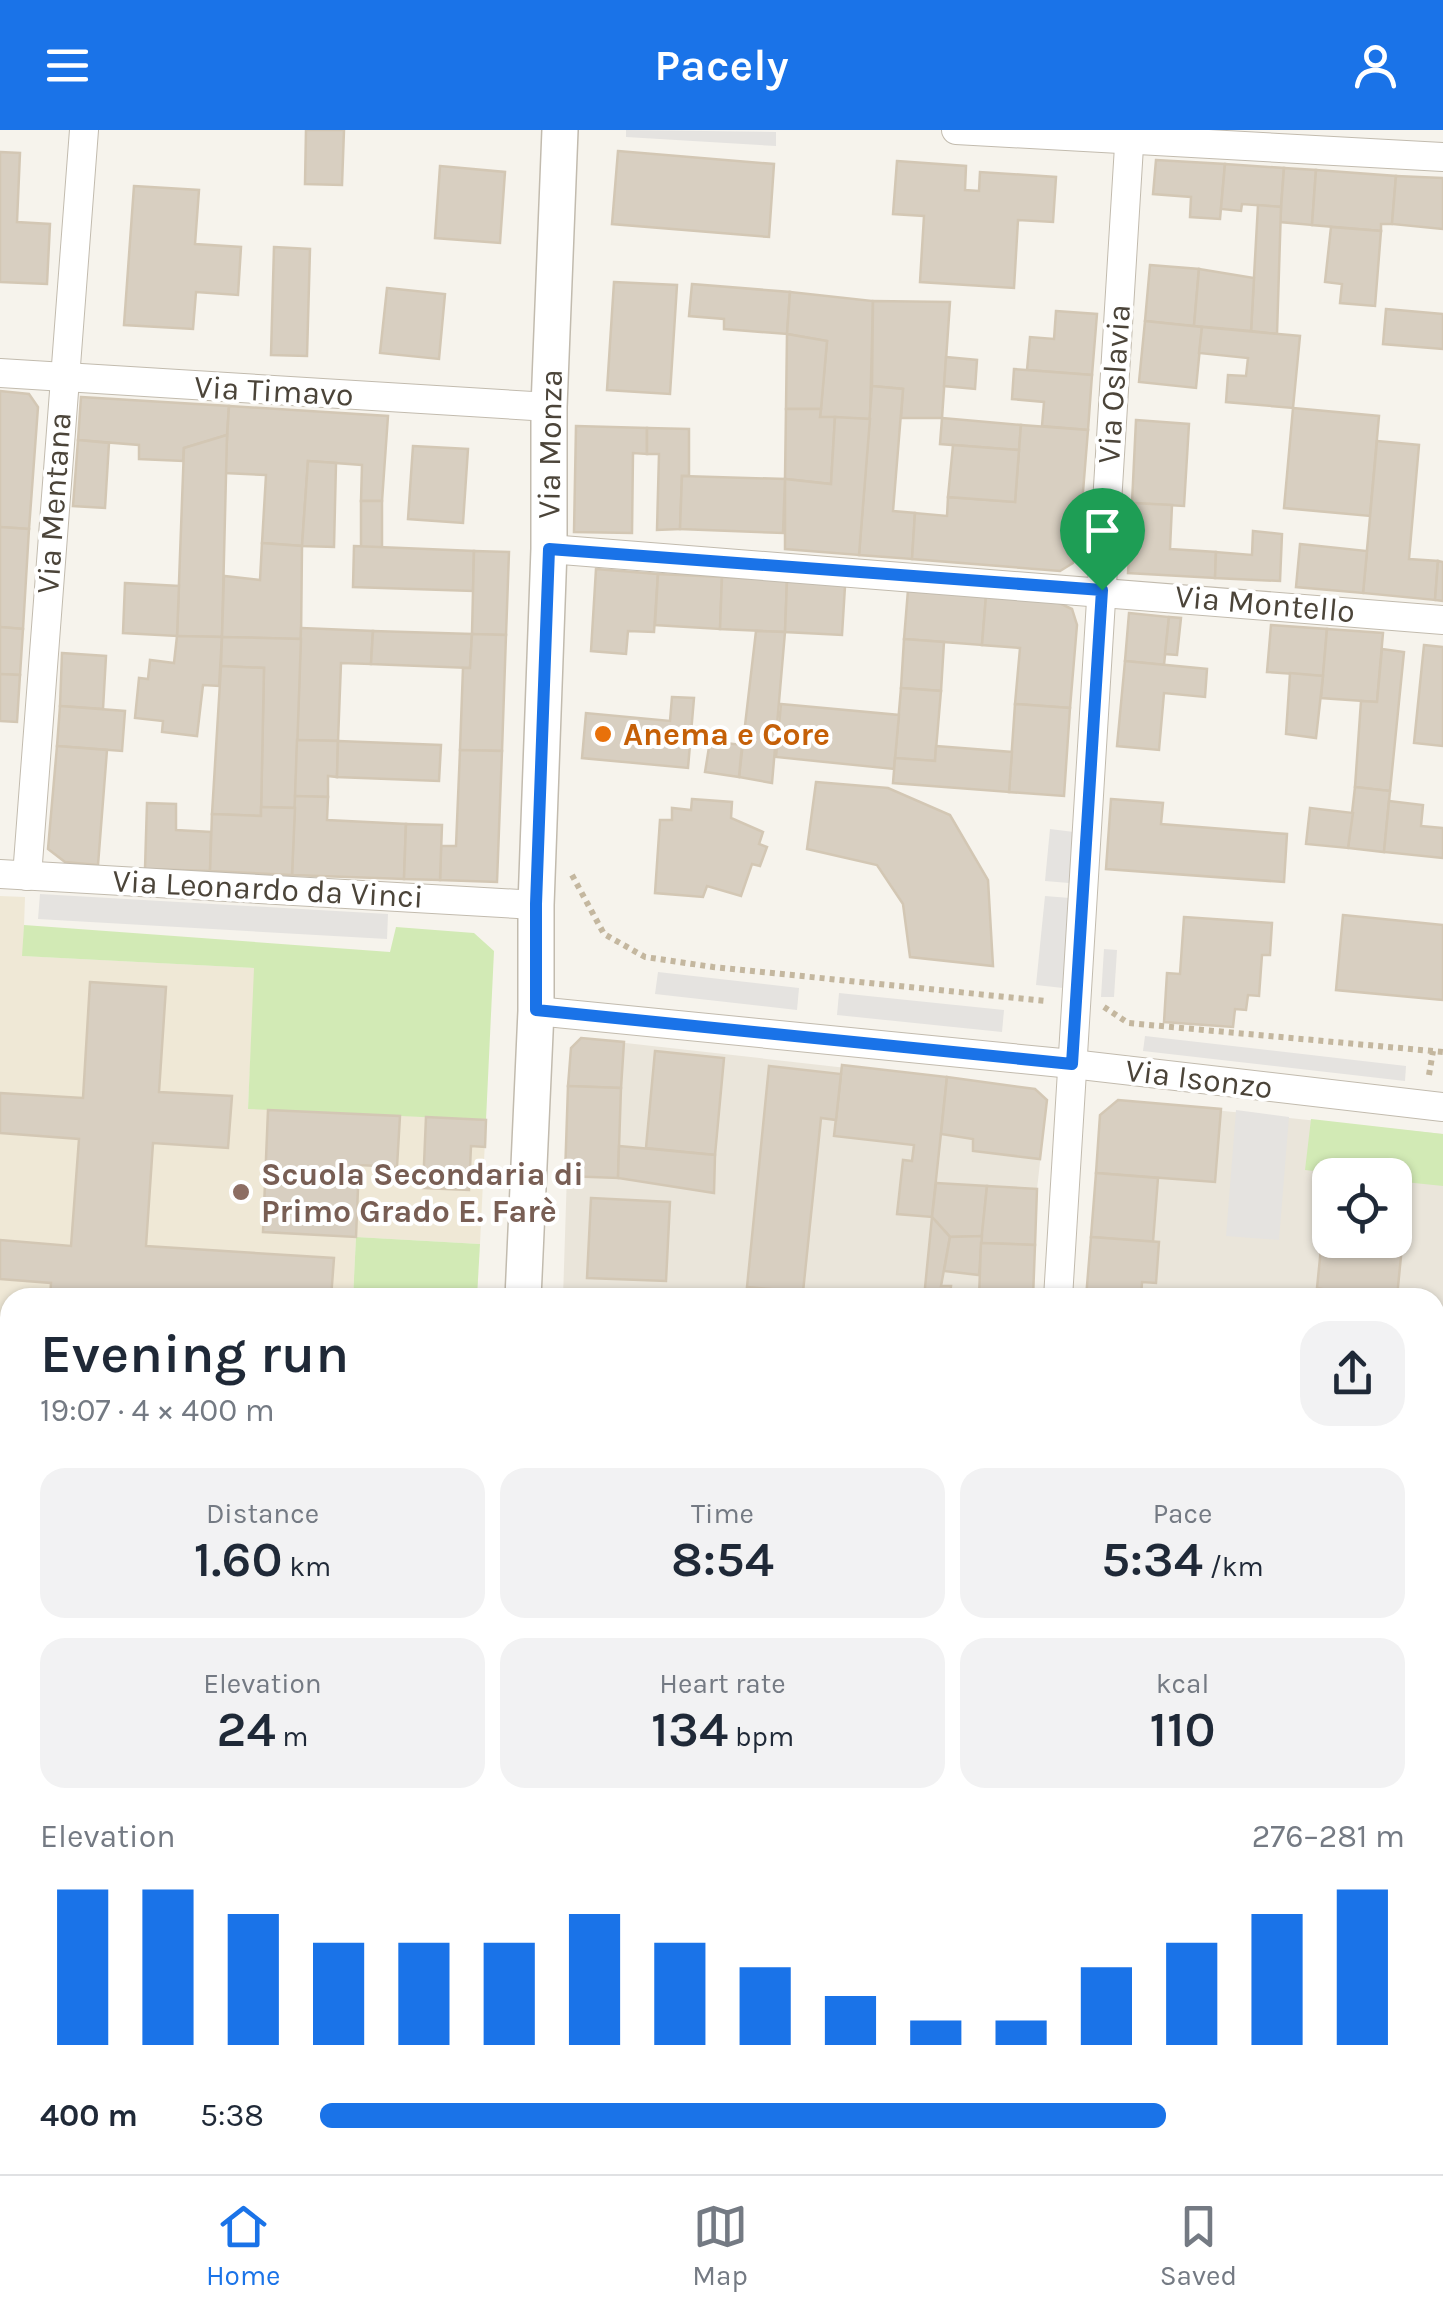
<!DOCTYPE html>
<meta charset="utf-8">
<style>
:root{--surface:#fff;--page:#f2f2f3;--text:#1f2937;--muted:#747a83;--line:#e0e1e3;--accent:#1a73e8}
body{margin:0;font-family:Karla,sans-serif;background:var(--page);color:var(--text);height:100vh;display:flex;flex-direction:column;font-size:38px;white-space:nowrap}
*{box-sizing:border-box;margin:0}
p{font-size:32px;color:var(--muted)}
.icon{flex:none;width:55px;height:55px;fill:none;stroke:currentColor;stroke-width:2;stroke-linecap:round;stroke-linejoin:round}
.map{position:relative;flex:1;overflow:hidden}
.drawer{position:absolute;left:0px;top:1158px;width:1445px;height:888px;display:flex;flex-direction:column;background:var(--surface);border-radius:30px 30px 0 0;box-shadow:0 2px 8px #0004}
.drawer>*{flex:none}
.buttons{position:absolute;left:1312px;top:1028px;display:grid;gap:20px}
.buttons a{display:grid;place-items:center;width:100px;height:100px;border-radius:20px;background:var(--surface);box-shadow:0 2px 8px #0004;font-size:50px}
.pin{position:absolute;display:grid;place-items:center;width:85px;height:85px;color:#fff;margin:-102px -42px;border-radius:50% 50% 50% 0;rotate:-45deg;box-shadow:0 0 10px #0007}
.pin .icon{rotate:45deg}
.round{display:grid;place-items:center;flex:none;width:105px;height:105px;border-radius:30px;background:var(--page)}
.summary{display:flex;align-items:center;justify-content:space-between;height:170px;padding:0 40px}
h1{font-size:55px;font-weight:600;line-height:75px}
.metrics{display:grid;grid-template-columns:repeat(3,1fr);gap:15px;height:170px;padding:10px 40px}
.metrics div{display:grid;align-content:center;border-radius:25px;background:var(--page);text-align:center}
.metrics b{font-size:50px;font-weight:600}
.metrics small{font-size:28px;font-weight:400}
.metrics p{font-size:28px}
.chart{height:280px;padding:20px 40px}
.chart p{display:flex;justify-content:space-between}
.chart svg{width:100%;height:180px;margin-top:10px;stroke:var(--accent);stroke-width:6}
ul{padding:0 40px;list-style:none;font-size:32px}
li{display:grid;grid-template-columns:160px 120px 1fr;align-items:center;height:75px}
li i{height:25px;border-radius:12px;background:var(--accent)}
header{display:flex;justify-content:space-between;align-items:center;height:130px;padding:0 40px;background:var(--accent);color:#fff;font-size:45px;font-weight:600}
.tabs{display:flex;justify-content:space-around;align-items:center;height:140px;border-top:2px solid var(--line);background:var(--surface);font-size:28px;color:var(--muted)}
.tabs a{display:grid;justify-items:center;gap:5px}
.tabs .current{color:var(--accent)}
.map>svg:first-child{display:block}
</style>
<header><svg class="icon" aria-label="menu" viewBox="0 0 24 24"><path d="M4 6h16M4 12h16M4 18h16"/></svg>Pacely<svg class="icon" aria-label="person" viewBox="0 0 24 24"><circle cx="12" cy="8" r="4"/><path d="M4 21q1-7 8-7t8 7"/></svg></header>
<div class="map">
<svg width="1443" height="2044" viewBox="0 0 1443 2044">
<rect width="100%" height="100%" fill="#f6f3ec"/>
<g fill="#eae5da" fill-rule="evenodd">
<path d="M581,908l453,51 13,11 -10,89 -4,108 -470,1 8,-250z"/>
<path d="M1118,970l325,34v401l-8,2v-239h-349l14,-183zM1330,1045h65v65h-65z"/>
<path d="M10,1427v608h111v9h-121v-515z"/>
<path d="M1435,1948l8,1v95h-933v-9h925z"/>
</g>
<path fill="#f7ead8" d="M121,2035h323l-1,9h-322z"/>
<path fill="#efe8d6" d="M0,766l25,1 -2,59 232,12 -7,140 238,12 -6,124 -124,-7 -3,60 -343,1v157h-10z"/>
<g fill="#d2eab5">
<path d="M24,795l366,27 6,-25 78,6 20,18 -8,169 -238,-11 6,-141 -232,-12z"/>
<path d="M1311,989l132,15v52l-48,-5v-6h-46l-44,-5z"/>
<path d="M356,1107l124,7 -3,53 -124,1z"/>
</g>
<g fill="#e5e3e0">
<path d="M626,0l150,2v14l-150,-9z"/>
<path d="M1050,699l24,3 -5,51 -24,-2z"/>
<path d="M40,764l348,20 -1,25 -349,-20z"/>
<path d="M1045,766l25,2 -7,90 -27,-3z"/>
<path d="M1104,819l13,1 -3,47h-13z"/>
<path d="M658,842l141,16 -2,22 -142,-16z"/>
<path d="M839,863l165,17 -2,22 -165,-17z"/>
<path d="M1145,906l261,30 -1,15 -262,-30z"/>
<path d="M1236,980l53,7 -10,123 -53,-4z"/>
</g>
<g fill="#d8cfc1" stroke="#d3c7b4" stroke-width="2.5">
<path d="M306,0h38l-2,55 -37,-1z"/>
<path d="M618,21l156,13 -5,73 -157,-13z"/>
<path d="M0,22l20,1 -3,69 33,2 -3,60 -47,-2z"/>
<path d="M1156,30l69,4 -5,55 -30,-2 1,-20 -38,-3z"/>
<path d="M897,31l69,5 -1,24 14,1 1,-19 76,5 -3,45 -35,-2 -4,68 -94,-6 4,-66 -31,-2z"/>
<path d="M1225,34l59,4 -3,39 -39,-3 -1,7 -20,-2z"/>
<path d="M440,36l65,6 -5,71 -65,-5z"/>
<path d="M1284,38l32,2 -4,55 -32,-3z"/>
<path d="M1316,40l80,6 -4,48h-11v7l-69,-6z"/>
<path d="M1396,46l47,2v51l-51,-5z"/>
<path d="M134,56l65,4 -4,54 46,3 -3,48 -42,-3 -3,37 -69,-4z"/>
<path d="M1258,75l23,2 -4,127 -26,-3z"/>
<path d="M1331,97l50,4 -6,75 -35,-3 2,-19 -17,-2z"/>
<path d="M274,117l36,2 -3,107 -36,-1z"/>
<path d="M1150,135l49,4 -5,57 -49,-5z"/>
<path d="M1199,139l55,9 -3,53 -57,-5z"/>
<path d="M614,152l63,3 -7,109 -63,-4z"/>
<path d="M692,154l98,8 -3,42 -63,-5v-10l-35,-3z"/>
<path d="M387,158l58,6 -6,65 -59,-6z"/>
<path d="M790,162l83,9 -3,118 -50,-2 7,-76 -40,-7z"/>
<path d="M873,171l77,1 -8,116h-41l2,-29 -31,-3z"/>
<path d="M1386,179l57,5v35l-60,-5z"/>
<path d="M1056,181l41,3 -5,61 -65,-5 3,-33 24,2z"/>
<path d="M1145,191l57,6 -6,61 -57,-6z"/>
<path d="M1202,197l98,9 -7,72 -67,-6 2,-27 18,1 2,-18 -49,-5z"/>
<path d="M787,204l40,7 -6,68h-35z"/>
<path d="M946,227l31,3 -2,29 -31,-3z"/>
<path d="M1014,239l78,6 -4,55 -46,-4 2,-24 -32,-3z"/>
<path d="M872,256l31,3 -10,122 22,2 -3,46 -53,-4z"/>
<path d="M0,261l29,3 9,13 -9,122 -29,-2z"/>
<path d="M81,267l148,9 -2,29 -43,13 -1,13 -44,-2v-14l-61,-5z"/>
<path d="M229,276l159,10 -6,85h-21l1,-36 -54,-4 -6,85 -40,-3 4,-68 -41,-2z"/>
<path d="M1293,278l86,8 -9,100 -86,-8z"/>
<path d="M786,279h35l-1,8h15l-4,67 -46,-5z"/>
<path d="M835,287l35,2 -11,136 -74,-6v-70l46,5z"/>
<path d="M942,288l79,7 -2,25 -79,-6z"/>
<path d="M1136,290l53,4 -5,82 -52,-3z"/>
<path d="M1021,295l67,5 -9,111 -6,22 -13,8 -148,-12 3,-46 32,3 1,-19 67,5z"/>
<path d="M576,296l71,2v26l-14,-1 -1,80 -58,-1z"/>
<path d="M647,298l42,1v47h-7l-2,53 -23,1 2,-76h-12z"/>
<path d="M227,305l-5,202 -45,-1 7,-188z"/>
<path d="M78,310l31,3 -4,65 -32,-2z"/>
<path d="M1377,311l42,4 -10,114 29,2 -3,39 -72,-7z"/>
<path d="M953,315l66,5 -4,52 -67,-5z"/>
<path d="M413,316l55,3 -5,74 -55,-4z"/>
<path d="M308,331l28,2 -2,84 -32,-1z"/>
<path d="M682,346l103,3 -2,54 -103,-4z"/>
<path d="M361,371h21v47l-21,-1z"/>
<path d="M1132,373l40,2 -2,44 46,3 -1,26 -87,-5z"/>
<path d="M0,397l29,2 -6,100 -23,-2z"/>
<path d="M1253,401l29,3 -2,47 -65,-3 1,-26 36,3z"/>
<path d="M262,413l40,3 -1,93 -79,-2 2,-61 36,4z"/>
<path d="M1300,414l67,7 -4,42 -67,-6z"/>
<path d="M354,416l120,5 -1,40 -120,-4z"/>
<path d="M474,421l35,1 -3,83 -34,-1z"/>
<path d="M1438,431l5,1v39l-8,-1z"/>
<path d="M596,439l62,5 -4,58 -26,-1 -2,23 -35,-3z"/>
<path d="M658,444l64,3 -2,52 -65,-4z"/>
<path d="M722,447l65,3 -2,52 -65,-3z"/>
<path d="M787,450l58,6 -3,49 -57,-3z"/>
<path d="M125,453l54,3 -2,50 -54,-3z"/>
<path d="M908,460l78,6 -4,49 -78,-6z"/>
<path d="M986,466l71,6 15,7 5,16 -7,83 -55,-4 5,-56 -38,-3z"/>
<path d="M1129,483l40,4 -5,48 -39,-4z"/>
<path d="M1169,487l12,1 -4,37 -12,-1z"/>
<path d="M1271,495l56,4 -4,47 -56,-4z"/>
<path d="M0,497l23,2 -3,46 -20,-1z"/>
<path d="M301,498l72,3 -2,33 -30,-1 -3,78 -41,-1z"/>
<path d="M1327,499l56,4 -6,69 -56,-4z"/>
<path d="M373,501l99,3 -2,34 -99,-4z"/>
<path d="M756,501l29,1 -13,151 -33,-6z"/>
<path d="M472,504l34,1 -4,116 -42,-1 3,-82h7z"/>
<path d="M177,506l45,1 -3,49 -16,-1 -6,51 -35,-4 1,-11 -28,-3 4,-40 9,1 2,-19 24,3z"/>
<path d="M222,507l79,2 -6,169 -34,-1 3,-139 -43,-2z"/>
<path d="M904,509l40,3 -3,49 -40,-3z"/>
<path d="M1424,515l19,2v99l-29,-3z"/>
<path d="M1382,519l22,3 -14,139 -35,-4 6,-86 16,1z"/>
<path d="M62,523l44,3 -3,53 -43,-3z"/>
<path d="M1125,531l82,8 -2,28 -41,-4 -5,57 -42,-4z"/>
<path d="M221,536l43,2 -3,148 -49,-2z"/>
<path d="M1290,543l33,3 -7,62 -30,-4z"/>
<path d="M0,544l20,1 -3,47 -17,-1z"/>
<path d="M901,558l40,3 -6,70 -40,-3z"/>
<path d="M672,567l22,1 -6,70 -106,-10 4,-45 84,8z"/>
<path d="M781,574l118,11 -5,54 -118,-12z"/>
<path d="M1015,574l55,4 -6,88 -55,-4z"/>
<path d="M60,576l65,5 -3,40 -65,-5z"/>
<path d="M297,610l41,1 -1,36 -9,-1v21l-33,-1z"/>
<path d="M338,611l103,4 -2,36 -102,-4z"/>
<path d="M710,611l32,4 -3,32 -34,-5z"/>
<path d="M57,616l50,4 -9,115 -33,-3 -17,-13z"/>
<path d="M936,616l76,6 -3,40 -116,-9 2,-25 40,3z"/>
<path d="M460,620l42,1 -5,131 -57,-2 1,-34h15z"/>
<path d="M816,652l72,6 62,27 38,65 5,86 -83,-9 -7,-53 -26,-39 -70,-16z"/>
<path d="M1355,657l35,4 -6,61 -36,-4z"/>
<path d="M295,666l33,1 -1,23 79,4 -2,55 -112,-4z"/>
<path d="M692,669l40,3 -1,16 32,14 -4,12 8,3 -7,19 -8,-2 -11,32 -34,-10 -4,11 -48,-4 5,-73h12v-12l19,2z"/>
<path d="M1111,669l52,4 -2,21 126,10 -3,48 -178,-13z"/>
<path d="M1389,671l34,4 -2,21 22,2v30l-59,-6z"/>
<path d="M147,673l29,1v26l35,2 -1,39 -65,-2z"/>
<path d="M261,677l34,1 -3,67 -82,-4 2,-57 49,2z"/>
<path d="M1310,678l43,5 -5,35 -42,-4z"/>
<path d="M406,694l36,1 -2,55 -36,-1z"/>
<path d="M1343,785l100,10v75l-107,-10z"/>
<path d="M1184,787l88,6 -2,32h-8l-3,41 -11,-1 -2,15 -11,-1 -2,18 -69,-5 3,-49 13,1z"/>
<path d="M90,852l76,5 -7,105 73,4 -4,52 -75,-5 -7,103 188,12 -3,40h-281l1,-15 -51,-4v-39l71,6 8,-107 -79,-6v-40l83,5z"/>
<path d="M581,908l43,4 -3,46 -53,-2 3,-38z"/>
<path d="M655,921l69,7 -9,97 -69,-7z"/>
<path d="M842,935l105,12 -15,140 -35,-3 6,-54 9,1 2,-16 -80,-9z"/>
<path d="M769,936l72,8 -5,46 -15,-2 -18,174 -56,-5z"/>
<path d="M947,947l88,12 12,11 -7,59 -67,-8v-12l-32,-5z"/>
<path d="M568,956l53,2 -3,90 -53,-2z"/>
<path d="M1118,970l103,9 -6,73 -119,-9 4,-58z"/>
<path d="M268,980l132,6 -3,51 -38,-2 -3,72 -93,-5z"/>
<path d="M426,987l60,3 -1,27 -14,-1 -2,44 -46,-2z"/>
<path d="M619,1016l96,9 -1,38 -96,-15z"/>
<path d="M1096,1043l62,5 -5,64 -62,-5z"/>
<path d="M936,1053l51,3 -5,50 -32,1 -18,-20z"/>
<path d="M1323,1054l7,1v55h65v-48l7,1 -6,52 6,1 -5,51 4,1h-80l1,-9 -5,-1 5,-50 -5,-1z"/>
<path d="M987,1056l50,3 -2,56 -54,-2z"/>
<path d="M591,1068l79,4 -4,79 -79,-3z"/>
<path d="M932,1087l18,20 -9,49h10l-1,12h-26z"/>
<path d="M982,1106l-3,39 -35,-4 6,-34z"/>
<path d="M1091,1107l68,5 -3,41 -14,-1 -1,16h-55z"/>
<path d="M981,1113l54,2 -2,53h-54z"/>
<path d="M10,1427v67l-7,-1z"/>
<path d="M3,1493l7,1v124l-10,-1z"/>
<path d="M1435,1529l8,1v69l-8,-1z"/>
<path d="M1435,1598l8,1v91l-8,-1z"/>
<path d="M0,1617l10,1v121h-10z"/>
<path d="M1435,1736l8,1v72l-8,-1z"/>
<path d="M4,1765h6v58l-10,-1z"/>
<path d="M0,1842l10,1v62l-10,-1z"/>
<path d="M1435,1948l8,1v72l-8,-1z"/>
<path d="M0,1960l10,1v74h26l-1,9h-35z"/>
<rect x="510" y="2035" width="48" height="9"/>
<path d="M625,2035h126l-1,9h-47v-3z"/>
<path d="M751,2035h48l-1,9h-48z"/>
<path d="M862,2035h34l-1,9h-34z"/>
<path d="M950,2035h74l7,9h-74z"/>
<path d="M1111,2035h87l6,5v4h-94z"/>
<path d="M1198,2035h59l-1,9 -52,-4z"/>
</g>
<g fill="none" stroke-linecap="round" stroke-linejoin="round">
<g stroke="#c2bbae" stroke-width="30">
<g id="minor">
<path d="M956,0l487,27"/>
<path d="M0,243l549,34"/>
<path d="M549,419l894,71"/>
<path d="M0,744l536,31"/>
<path d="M27,746l57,-746"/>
<path d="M536,881l536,53 371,43"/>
<path d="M1058,1168l72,-1168"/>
<path d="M0,1388l10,1"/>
<path d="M1435,1445l8,-1"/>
<path d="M1435,1924l8,1"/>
</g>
</g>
<g stroke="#c2bbae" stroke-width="38">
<g id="tertiary">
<path d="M523,1168l13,-287v-106l13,-356v-142l11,-277"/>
<path d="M479,2044v-9"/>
</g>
</g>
<g stroke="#c4b79f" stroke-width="6" stroke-dasharray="5 5" stroke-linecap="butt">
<path d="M572,745l32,59 41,23 68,10 333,34"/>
<path d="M1104,877l24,16 315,29"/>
<path d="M1429,945l4,-24"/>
</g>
<use href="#minor" stroke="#fff" stroke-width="28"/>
<use href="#tertiary" stroke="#fff" stroke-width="35"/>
</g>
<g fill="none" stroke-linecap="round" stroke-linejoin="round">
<g stroke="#fff" stroke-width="20">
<path id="route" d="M549,419l553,41 -30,474 -536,-54v-106z"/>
</g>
<use href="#route" stroke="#1a73e8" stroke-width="12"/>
</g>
<circle fill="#e8710a" stroke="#fff" stroke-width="4" cx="603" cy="604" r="10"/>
<circle fill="#8d6e63" stroke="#fff" stroke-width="4" cx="241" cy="1062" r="10"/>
<g text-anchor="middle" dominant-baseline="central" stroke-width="8" stroke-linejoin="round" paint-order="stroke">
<g font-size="32" fill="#4b4439" stroke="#fff">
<text transform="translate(1114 254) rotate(-86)">Via Oslavia</text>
<text transform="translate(274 261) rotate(3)">Via Timavo</text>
<text transform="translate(550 314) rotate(-89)">Via Monza</text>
<text transform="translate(54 373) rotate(-86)">Via Mentana</text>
<text transform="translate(1265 474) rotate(5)">Via Montello</text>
<text transform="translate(268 759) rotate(3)">Via Leonardo da Vinci</text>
<text transform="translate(1199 949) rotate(7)">Via Isonzo</text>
</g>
<g font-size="32" font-weight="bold" fill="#c56008" stroke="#fff" text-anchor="start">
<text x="623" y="604">Anema e Core</text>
</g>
<g font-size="32" font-weight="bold" fill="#785e54" stroke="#fff" text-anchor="start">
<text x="261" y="1044">Scuola Secondaria di<tspan x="261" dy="37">Primo Grado E. Farè</tspan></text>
</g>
</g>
</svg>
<div class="buttons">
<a><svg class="icon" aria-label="locate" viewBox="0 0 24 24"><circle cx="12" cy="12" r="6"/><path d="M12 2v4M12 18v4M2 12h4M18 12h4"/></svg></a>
</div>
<div class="pin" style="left:1102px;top:460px;background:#1e9e55"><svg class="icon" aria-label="arrive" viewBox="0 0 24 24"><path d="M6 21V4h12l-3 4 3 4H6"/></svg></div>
<section class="drawer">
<div class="summary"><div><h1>Evening run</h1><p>19:07 · 4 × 400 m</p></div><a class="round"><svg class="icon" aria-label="share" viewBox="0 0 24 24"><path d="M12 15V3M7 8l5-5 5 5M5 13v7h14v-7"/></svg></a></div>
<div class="metrics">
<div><p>Distance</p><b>1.60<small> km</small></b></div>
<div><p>Time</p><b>8:54</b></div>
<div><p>Pace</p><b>5:34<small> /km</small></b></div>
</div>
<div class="metrics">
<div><p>Elevation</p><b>24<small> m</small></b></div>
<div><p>Heart rate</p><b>134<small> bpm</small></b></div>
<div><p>kcal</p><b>110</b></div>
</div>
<div class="chart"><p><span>Elevation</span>276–281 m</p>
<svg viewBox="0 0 160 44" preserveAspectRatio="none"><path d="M5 44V6M15 44V6M25 44V12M35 44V19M45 44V19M55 44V19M65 44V12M75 44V19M85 44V25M95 44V32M105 44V38M115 44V38M125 44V25M135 44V19M145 44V12M155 44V6"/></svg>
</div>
<ul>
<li><b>400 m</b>5:38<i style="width:78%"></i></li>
</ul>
</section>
</div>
<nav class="tabs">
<a class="current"><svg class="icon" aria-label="home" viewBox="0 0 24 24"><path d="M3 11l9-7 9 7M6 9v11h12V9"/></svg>Home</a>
<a><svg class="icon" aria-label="map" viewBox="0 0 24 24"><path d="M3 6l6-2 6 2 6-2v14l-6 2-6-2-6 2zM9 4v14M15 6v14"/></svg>Map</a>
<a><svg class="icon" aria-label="saved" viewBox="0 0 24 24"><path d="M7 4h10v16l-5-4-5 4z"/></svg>Saved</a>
</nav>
